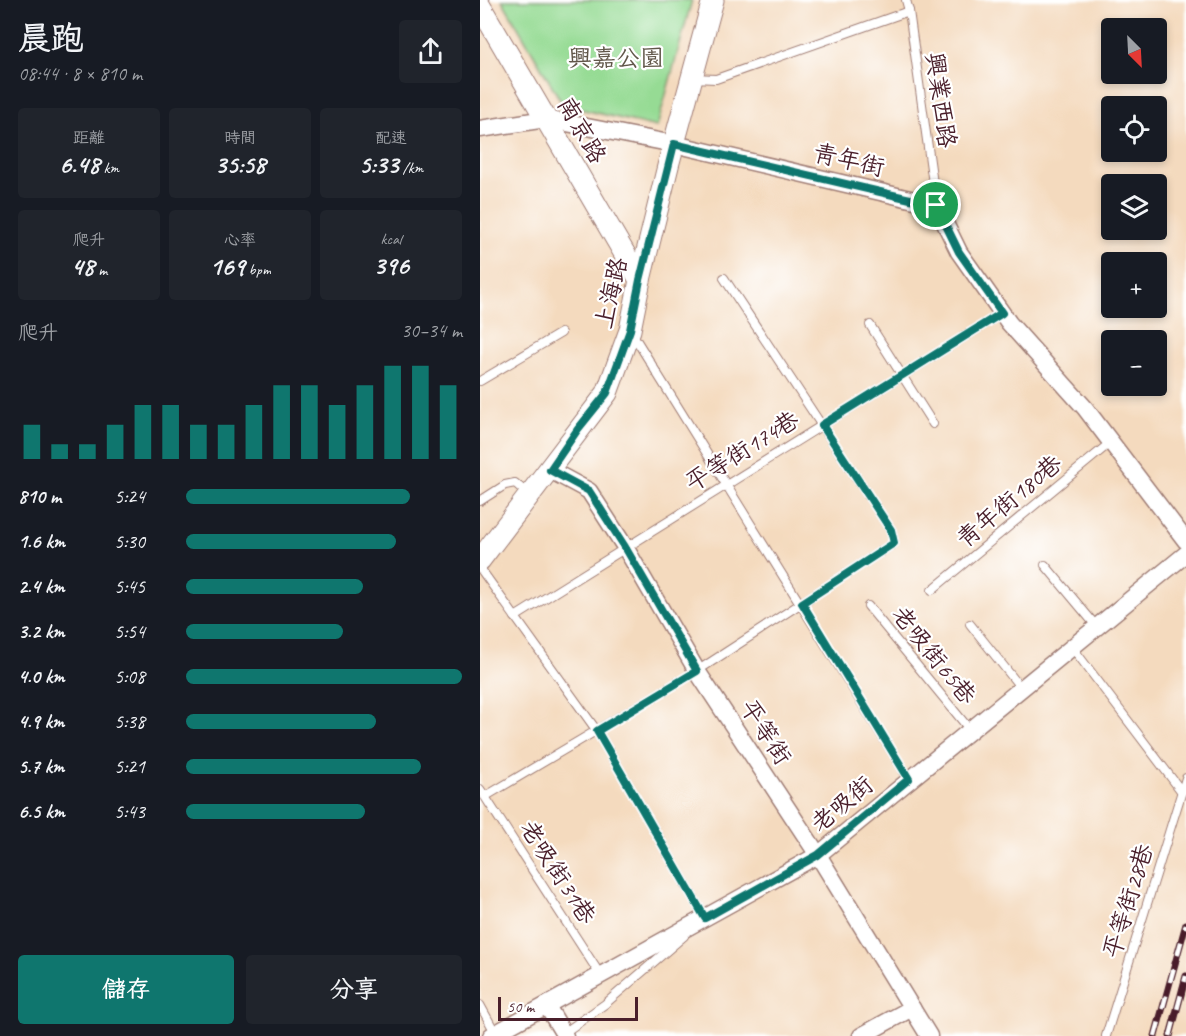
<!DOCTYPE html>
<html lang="zh-TW">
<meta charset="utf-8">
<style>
:root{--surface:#171b24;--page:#20242c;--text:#f1f3f6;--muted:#9ea1a6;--accent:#0f766e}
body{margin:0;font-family:Caveat,"LXGW WenKai TC",sans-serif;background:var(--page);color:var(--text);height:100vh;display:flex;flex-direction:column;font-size:22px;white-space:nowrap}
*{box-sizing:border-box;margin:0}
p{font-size:20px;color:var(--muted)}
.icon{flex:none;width:33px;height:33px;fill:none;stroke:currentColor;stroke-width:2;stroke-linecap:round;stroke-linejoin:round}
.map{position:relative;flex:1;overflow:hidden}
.sheet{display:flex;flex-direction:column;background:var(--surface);width:480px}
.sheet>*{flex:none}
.needle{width:39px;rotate:156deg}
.fabs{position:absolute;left:621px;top:18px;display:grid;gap:12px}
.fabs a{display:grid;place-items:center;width:66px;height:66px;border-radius:6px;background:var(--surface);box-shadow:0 3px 9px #0003;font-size:30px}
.scale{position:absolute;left:18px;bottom:15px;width:140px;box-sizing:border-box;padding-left:6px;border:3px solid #4a1f2b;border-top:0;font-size:16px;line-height:21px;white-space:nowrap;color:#4a1f2b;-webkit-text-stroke:4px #fff;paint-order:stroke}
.pin{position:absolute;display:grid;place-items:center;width:51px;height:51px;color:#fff;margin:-26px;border:3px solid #fff;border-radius:50%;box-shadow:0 2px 6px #0007}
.round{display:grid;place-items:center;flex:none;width:63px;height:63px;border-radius:6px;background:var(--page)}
.head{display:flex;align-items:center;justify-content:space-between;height:102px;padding:0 18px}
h1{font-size:33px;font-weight:600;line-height:45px}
.stats{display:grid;grid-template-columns:repeat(3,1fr);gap:9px;height:102px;padding:6px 18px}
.stats div{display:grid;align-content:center;border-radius:6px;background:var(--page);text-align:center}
.stats b{font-size:26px;font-weight:600}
.stats small{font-size:16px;font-weight:400}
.stats p{font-size:16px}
.chart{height:168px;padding:12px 18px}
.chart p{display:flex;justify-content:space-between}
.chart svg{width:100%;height:108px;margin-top:6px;stroke:var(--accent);stroke-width:6}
.button{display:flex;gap:12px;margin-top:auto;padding:12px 18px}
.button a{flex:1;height:69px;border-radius:6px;background:var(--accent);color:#fff;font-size:24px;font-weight:600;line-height:69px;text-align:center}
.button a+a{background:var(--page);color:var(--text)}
ul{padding:0 18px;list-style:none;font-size:20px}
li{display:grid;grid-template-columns:96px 72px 1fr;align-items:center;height:45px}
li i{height:15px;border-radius:8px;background:var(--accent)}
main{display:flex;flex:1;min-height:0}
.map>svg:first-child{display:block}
</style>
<main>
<section class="sheet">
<div class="head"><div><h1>晨跑</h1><p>08:44 · 8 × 810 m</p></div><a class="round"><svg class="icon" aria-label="share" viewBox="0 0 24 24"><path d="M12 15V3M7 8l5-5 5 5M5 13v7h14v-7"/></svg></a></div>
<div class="stats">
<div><p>距離</p><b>6.48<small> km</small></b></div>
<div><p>時間</p><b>35:58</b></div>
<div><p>配速</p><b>5:33<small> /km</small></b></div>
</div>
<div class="stats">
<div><p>爬升</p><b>48<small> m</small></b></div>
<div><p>心率</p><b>169<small> bpm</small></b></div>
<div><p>kcal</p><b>396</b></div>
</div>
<div class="chart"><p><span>爬升</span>30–34 m</p>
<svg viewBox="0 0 160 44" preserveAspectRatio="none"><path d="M5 44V30M15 44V38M25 44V38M35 44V30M45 44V22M55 44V22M65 44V30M75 44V30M85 44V22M95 44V14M105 44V14M115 44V22M125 44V14M135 44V6M145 44V6M155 44V14"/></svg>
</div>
<ul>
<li><b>810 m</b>5:24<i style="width:81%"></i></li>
<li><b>1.6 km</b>5:30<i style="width:76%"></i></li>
<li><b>2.4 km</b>5:45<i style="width:64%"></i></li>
<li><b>3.2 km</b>5:54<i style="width:57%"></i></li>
<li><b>4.0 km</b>5:08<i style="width:100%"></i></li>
<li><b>4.9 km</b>5:38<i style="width:69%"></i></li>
<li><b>5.7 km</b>5:21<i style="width:85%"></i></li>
<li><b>6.5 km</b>5:43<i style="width:65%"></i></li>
</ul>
<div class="button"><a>儲存</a><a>分享</a></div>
</section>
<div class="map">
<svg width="706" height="1036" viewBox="0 0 706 1036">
<rect width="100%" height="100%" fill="#fff"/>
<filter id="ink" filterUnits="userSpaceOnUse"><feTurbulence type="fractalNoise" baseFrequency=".0167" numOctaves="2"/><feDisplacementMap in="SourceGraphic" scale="12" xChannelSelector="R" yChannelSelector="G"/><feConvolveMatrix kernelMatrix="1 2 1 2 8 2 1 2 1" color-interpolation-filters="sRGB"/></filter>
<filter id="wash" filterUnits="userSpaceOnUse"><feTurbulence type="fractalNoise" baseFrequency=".008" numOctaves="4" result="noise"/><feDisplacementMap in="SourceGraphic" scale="24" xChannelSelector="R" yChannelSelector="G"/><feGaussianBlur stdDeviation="1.35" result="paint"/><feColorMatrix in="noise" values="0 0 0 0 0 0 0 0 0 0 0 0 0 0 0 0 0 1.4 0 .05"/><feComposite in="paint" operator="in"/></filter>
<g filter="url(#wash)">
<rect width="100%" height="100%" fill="#f4dabe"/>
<path fill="#96db94" stroke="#707d60" stroke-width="1.5" d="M22,0h190l-35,127 -94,-22z"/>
</g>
<g filter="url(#ink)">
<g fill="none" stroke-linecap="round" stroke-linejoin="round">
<g stroke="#9f7c74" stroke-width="10">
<g id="service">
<path d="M426,0l3,11 27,194"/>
<path d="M213,78l23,1 193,-68"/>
<path d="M390,325l63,99"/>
<path d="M152,333l277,446"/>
<path d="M0,381l81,-48"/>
<path d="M0,501l25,-16 10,-2 15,13"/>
<path d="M565,565l52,62"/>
<path d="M0,568l117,163 108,187 -2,2"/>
<path d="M452,590l179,-148"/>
<path d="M388,606l102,124"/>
<path d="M35,617l487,-304"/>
<path d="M490,624l51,64"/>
<path d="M592,647l110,145"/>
<path d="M0,789l121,187"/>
<path d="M6,796l211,-125 197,-128 -3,-13 -167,-252"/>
<path d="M0,1005l16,29"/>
<path d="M81,1035l44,-31 79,-68"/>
<path d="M626,1036l80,-258"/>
</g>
</g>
<g stroke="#9f7c74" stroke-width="19">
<g id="minor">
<path d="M0,129l66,-10 128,25 262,61 23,47 50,71 76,85 101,133"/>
<path d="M70,470l39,21 36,56 72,124 121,184 111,181"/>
<path d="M67,1006l18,30"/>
<path d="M11,1036l327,-181 368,-301"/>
<path d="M381,1036l51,-28"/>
</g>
</g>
<g stroke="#9f7c74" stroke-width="23">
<g id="tertiary">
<path d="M0,6l160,274"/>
<path d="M0,560l127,-167 23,-63 10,-50 29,-118 44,-162"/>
</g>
</g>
<use href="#service" stroke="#fff" stroke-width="8"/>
<use href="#minor" stroke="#fff" stroke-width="16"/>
<use href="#tertiary" stroke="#fff" stroke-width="21"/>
<g stroke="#4a1f2b" stroke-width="7">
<g id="rail">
<path d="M675,1036l31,-112"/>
<path d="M690,1036l16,-60"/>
</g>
</g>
<use href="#rail" stroke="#fff" stroke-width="4.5" stroke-dasharray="14" stroke-linecap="butt"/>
</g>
</g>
<g fill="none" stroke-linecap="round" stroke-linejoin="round" filter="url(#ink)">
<g stroke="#fff" stroke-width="12">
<path id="route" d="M194,144l262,61 23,47 43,61 -180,112 69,105 3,13 -92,60 107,176 -91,76 -113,63 -108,-187 100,-60 -72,-124 -36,-56 -39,-21 28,-41 29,-36 23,-63 10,-50z"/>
</g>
<use href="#route" stroke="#0f766e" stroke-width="8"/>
</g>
<g text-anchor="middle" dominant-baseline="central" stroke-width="4.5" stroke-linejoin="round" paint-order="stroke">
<g font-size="24" fill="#61574a" stroke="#fff">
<text x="136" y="58">興嘉公園</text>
</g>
<g font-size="24" fill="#4a1f2b" stroke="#fff">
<text transform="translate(461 100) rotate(82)">興業西路</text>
<text transform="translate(102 130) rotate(60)">南京路</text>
<text transform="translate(369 160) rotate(13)">青年街</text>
<text transform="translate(131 293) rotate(-77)">上海路</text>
<text transform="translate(262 451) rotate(-32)">平等街174巷</text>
<text transform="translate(529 501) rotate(-40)">青年街180巷</text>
<text transform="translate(454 655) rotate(51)">老吸街65巷</text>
<text transform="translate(286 732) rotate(57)">平等街</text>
<text transform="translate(362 804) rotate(-40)">老吸街</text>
<text transform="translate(78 872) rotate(57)">老吸街31巷</text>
<text transform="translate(648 901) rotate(-73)">平等街28巷</text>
</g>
</g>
</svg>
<div class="fabs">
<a><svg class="needle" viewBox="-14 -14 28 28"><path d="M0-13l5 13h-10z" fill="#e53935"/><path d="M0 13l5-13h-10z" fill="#9ea1a6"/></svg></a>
<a><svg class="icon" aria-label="locate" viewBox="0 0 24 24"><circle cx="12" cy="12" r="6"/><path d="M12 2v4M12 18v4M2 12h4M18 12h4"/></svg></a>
<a><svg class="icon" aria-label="layers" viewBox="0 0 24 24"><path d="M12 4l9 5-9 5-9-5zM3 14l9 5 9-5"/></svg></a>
<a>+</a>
<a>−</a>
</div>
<div class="scale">50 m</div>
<div class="pin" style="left:456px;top:205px;background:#1e9e55"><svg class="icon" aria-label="arrive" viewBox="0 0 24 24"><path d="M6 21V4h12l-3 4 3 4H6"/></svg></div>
</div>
</main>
